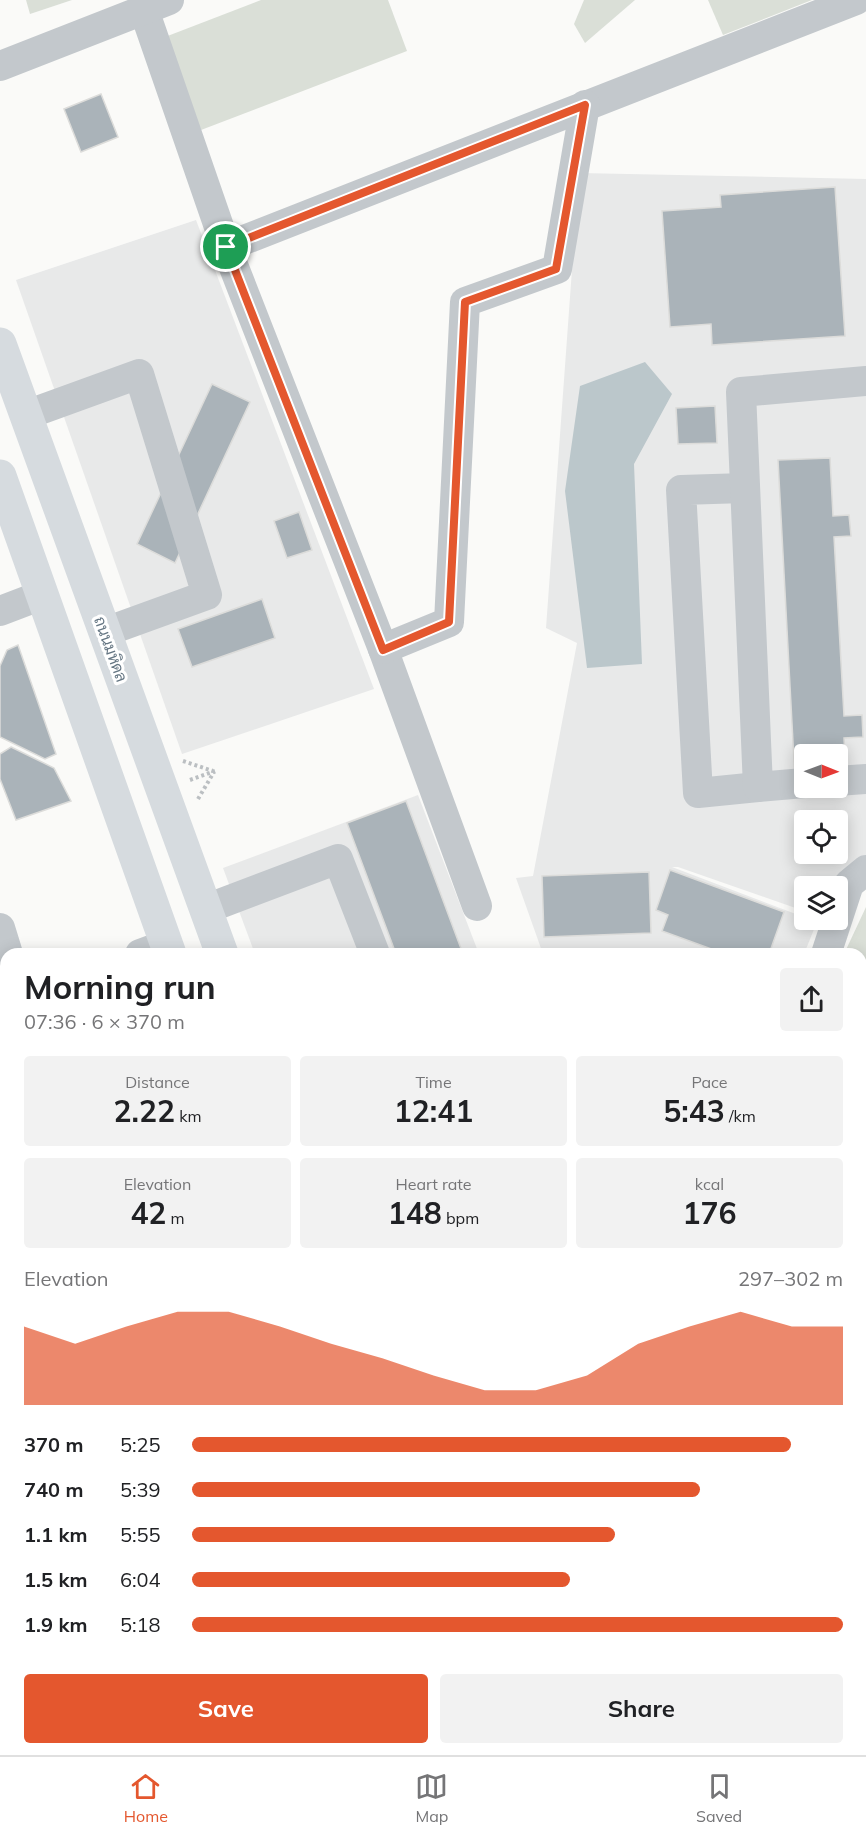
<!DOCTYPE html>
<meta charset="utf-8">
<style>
:root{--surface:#fff;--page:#f2f2f2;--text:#202124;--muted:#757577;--line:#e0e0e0;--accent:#e4572e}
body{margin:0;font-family:Mulish,Sarabun,sans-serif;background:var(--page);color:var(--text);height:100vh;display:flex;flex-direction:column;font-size:22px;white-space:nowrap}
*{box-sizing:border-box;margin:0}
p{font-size:20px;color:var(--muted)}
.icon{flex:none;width:33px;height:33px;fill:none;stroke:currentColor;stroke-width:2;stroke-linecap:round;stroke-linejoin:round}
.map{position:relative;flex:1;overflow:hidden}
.details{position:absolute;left:0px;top:948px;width:867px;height:807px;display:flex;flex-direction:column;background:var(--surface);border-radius:18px 18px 0 0;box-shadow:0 3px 15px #0003}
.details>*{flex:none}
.needle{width:39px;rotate:91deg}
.fabs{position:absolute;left:794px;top:744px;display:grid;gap:12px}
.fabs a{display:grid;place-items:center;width:54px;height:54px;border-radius:6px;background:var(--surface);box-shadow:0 3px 15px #0003;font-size:30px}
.pin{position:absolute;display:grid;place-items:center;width:51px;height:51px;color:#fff;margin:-26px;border:3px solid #fff;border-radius:50%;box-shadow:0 2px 6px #0007}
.round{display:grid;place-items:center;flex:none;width:63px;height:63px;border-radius:6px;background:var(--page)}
.overview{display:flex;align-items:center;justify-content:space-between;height:102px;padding:0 24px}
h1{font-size:33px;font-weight:700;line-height:45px}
.metrics{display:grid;grid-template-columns:repeat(3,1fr);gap:9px;height:102px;padding:6px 24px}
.metrics div{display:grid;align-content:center;border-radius:6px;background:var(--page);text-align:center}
.metrics b{font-size:30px;font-weight:700}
.metrics small{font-size:16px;font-weight:400}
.metrics p{font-size:16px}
.chart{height:168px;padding:12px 24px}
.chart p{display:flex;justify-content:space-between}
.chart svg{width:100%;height:108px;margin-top:6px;fill:var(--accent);opacity:.7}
.button{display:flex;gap:12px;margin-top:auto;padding:12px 24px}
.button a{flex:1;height:69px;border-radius:6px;background:var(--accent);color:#fff;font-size:24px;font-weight:700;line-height:69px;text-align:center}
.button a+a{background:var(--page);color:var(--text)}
ul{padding:0 24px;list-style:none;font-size:20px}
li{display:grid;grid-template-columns:96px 72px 1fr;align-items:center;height:45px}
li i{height:15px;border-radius:8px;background:var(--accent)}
.dock{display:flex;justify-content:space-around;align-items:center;height:84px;border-top:2px solid var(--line);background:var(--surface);font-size:16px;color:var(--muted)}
.dock a{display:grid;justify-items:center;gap:3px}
.dock .selected{color:var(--accent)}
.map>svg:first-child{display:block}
</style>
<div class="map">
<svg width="866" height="1755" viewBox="0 0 866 1755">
<rect width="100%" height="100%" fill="#fafaf8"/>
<g fill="#e8e9e9" fill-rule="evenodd">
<path d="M579,173l287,6v691l-29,16h-33v25l-126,-44h-6l145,55 -13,32h-261l-27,-76 17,-2 44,-233 -31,-15zM804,754h33v34h-33zM804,820h33v34h-33z"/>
<path d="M196,220l178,469 -192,65 -166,-474z"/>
<path d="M418,795l61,159h-224l-32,-86z"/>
</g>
<g fill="#dadfd7">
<path d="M26,0h46l-42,14z"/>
<path d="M261,0h127l19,51 -206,79 -36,-93z"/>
<path d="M584,0h51l-50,43 -11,-19z"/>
<path d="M708,0h104l-89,35z"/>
<path d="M866,907v54l-5,12v-19h-17z"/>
<path d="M0,1689l6,1v59h80l-1,6h-85z"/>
</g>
<path fill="#bbc7cb" d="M645,362l27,32 -38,70 8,200 -55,4 -22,-177 15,-105z"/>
<g fill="#aab3b9" stroke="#dcdcda" stroke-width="1.5">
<path d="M101,94l17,43 -37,15 -17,-43z"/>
<path d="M835,187l10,149 -133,9 -1,-21 -41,3 -8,-116 59,-4 -1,-12z"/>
<path d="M212,384l38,18 -75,161 -38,-19z"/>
<path d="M715,406l2,37 -39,1 -2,-36z"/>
<path d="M830,458l3,58 16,-1 2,21 -17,1 10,179 18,-1 1,22 -19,1 2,40h-9v-24h-33v26h-9l-17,-320z"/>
<path d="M299,512l13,38 -25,8 -13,-37z"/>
<path d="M262,599l13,39 -83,29 -14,-38z"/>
<path d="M18,645l38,109 -11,5 -45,-22v-71l7,-16z"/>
<path d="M11,747l43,21 17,33 -55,19 -16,-41v-25z"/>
<path d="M406,801l57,153h-67l-49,-131z"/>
<path d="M670,870l114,42 -15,42h-44l-63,-23 6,-16 -12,-5z"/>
<path d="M649,872l2,61 -107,4 -2,-61z"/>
<path d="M862,1377l4,2v113l-5,12z"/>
<rect x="0" y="1458" width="6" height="200"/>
<path d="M861,1613l5,1v52l-5,-2z"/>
</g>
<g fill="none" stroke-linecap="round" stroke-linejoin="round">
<g stroke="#bbbfc2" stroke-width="4" stroke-dasharray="3 3" stroke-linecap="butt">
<path d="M183,761l30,10"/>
<path d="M190,780l25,-9"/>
<path d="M198,799l16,-27"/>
</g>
<g stroke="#c3c8cc" stroke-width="30">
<path d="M144,10l82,237 157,402 94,257"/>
<path d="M0,66l169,-66"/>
<path d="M226,247l630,-247"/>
<path d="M26,415l113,-41 68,221 -102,37"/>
<path d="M745,488l-64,2 17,303 60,-6"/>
<path d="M0,611l42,-16"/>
<path d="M383,649l66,-27 16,-320 92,-33 28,-164"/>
<path d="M837,781l29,-2"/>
<path d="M804,783l-46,4 -17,-395 125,-11"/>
<path d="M206,909l132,-50 37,95"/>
<path d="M0,928l8,26"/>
<path d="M140,954l27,-10"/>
<path d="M826,954l23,-70 17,-14"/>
<path d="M861,981l5,-4"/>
<path d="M0,994l6,1"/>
<path d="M861,1045l5,7"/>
<path d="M861,1324l5,-10"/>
<path d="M0,1344h6"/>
<path d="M861,1700l5,5"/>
<path d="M0,1739l6,1"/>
<path d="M75,1749l78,6"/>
<path d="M392,1755l38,-1"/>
</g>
<g stroke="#d6dbdf" stroke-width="33">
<path d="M0,344l222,610"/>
<path d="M0,476l170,478"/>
<path d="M429,1749l2,6"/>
<path d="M458,1749l2,6"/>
<path d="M512,1749l2,6"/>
<path d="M550,1749l2,6"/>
</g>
</g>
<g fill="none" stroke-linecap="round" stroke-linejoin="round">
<g stroke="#fff" stroke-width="12">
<path id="route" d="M585,105l-29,164 -91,33 -16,320 -66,28 -157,-403z"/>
</g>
<use href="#route" stroke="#e4572e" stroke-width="8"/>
</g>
<g text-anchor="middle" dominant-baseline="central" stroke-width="6" stroke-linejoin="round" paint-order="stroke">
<g font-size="16" fill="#657683" stroke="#fff">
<text transform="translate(111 649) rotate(70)">ถนนมหิดล</text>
</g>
</g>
</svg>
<div class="fabs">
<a><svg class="needle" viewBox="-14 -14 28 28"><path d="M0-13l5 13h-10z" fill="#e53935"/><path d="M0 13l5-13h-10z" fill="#757577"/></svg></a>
<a><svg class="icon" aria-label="locate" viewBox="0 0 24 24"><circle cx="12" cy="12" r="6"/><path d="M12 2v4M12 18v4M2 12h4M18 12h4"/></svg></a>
<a><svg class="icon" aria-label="layers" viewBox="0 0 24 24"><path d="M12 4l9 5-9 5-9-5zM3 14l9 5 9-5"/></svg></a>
</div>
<div class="pin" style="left:226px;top:247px;background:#1e9e55"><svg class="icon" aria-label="arrive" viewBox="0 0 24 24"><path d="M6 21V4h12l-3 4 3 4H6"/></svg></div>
<section class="details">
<div class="overview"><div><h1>Morning run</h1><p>07:36 · 6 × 370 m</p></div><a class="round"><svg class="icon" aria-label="share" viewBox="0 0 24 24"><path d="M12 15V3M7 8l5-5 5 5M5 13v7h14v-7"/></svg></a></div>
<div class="metrics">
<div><p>Distance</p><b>2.22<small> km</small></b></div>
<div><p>Time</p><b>12:41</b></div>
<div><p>Pace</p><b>5:43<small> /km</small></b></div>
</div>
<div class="metrics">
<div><p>Elevation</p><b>42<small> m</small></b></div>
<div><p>Heart rate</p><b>148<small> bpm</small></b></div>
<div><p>kcal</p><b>176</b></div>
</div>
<div class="chart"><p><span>Elevation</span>297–302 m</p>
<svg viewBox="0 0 160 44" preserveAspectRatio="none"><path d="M0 44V12L10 19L20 12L30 6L40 6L50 12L60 19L70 25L80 32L90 38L100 38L110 32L120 19L130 12L140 6L150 12L160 12V44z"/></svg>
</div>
<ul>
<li><b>370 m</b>5:25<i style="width:92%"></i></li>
<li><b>740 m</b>5:39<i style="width:78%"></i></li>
<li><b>1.1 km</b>5:55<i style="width:65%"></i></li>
<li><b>1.5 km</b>6:04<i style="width:58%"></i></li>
<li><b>1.9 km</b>5:18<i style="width:100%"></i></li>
</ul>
<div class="button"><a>Save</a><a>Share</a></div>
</section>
</div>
<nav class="dock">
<a class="selected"><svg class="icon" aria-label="home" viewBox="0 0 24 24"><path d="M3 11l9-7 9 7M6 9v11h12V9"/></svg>Home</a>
<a><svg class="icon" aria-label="map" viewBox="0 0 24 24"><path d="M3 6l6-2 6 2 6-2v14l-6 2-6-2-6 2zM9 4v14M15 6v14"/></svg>Map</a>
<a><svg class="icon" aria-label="saved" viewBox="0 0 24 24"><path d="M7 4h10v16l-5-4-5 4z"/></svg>Saved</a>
</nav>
